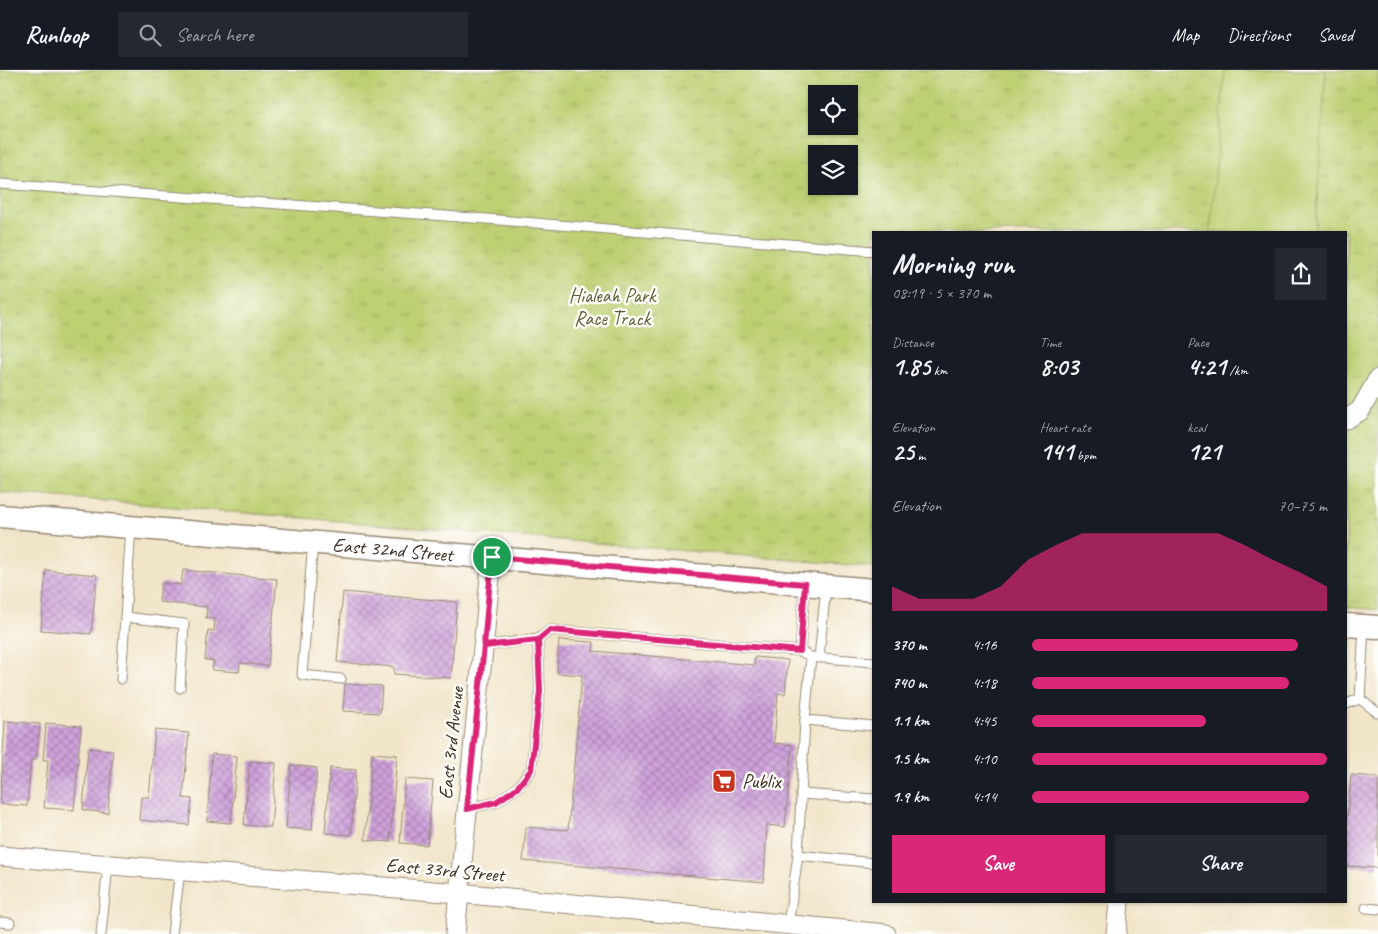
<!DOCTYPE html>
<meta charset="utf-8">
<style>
:root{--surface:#171b24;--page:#242831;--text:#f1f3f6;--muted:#9ea1a6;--line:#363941;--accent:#db2777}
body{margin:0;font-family:Caveat,sans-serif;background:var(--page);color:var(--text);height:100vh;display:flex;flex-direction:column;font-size:19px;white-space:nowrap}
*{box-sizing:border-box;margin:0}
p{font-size:16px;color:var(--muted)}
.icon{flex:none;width:28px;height:28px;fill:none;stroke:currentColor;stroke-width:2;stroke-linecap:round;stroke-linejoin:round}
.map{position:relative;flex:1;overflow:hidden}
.panel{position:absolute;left:872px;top:161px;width:475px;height:672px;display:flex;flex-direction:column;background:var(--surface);border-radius:0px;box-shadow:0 1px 4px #0004}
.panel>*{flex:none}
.tools{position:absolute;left:808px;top:15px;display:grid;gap:10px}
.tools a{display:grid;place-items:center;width:50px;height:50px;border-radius:0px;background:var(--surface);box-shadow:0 1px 4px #0004;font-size:25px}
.pin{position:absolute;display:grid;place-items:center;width:42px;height:42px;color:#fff;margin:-21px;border:2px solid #fff;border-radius:50%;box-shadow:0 1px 5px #0007}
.round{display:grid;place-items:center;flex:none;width:52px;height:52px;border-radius:0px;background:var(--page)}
.head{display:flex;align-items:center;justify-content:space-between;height:85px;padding:0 20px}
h1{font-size:28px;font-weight:700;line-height:38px}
.metrics{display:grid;grid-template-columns:repeat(3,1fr);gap:8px;height:85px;padding:5px 20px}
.metrics div{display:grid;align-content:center}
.metrics b{font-size:25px;font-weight:700}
.metrics small{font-size:14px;font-weight:400}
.metrics p{font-size:14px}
.chart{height:140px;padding:10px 20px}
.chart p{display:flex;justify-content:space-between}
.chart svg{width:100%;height:90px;margin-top:5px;fill:var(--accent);opacity:.7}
.cta{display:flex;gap:10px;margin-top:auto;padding:10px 20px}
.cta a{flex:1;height:58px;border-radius:0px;background:var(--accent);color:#fff;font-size:20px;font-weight:700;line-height:58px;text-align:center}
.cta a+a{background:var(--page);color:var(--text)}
ul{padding:0 20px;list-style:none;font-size:16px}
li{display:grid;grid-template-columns:80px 60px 1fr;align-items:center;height:38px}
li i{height:12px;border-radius:6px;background:var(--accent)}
header{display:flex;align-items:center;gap:30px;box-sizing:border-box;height:70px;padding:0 25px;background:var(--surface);border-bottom:1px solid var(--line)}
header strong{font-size:24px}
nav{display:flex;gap:28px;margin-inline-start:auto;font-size:18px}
.search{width:350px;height:45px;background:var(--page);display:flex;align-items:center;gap:12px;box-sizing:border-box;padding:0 18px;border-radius:0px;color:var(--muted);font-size:19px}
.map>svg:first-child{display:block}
</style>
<header>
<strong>Runloop</strong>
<div class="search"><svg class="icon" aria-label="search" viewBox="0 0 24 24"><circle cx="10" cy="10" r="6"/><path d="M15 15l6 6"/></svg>Search here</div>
<nav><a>Map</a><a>Directions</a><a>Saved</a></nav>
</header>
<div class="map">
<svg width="1378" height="864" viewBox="0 0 1378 864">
<defs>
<pattern id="grass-tufts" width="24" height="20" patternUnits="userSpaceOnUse" patternTransform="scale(1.25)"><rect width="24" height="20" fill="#bdd073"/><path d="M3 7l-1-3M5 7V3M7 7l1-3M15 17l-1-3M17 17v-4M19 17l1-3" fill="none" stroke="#a3b363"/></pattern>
<pattern id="building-cross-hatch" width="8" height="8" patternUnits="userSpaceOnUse" patternTransform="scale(1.25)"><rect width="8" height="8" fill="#cfa2dc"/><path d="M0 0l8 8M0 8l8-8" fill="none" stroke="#a984b2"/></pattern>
</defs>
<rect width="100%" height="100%" fill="#fdfcf7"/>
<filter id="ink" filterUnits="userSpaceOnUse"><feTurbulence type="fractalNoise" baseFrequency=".02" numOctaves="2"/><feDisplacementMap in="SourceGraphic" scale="10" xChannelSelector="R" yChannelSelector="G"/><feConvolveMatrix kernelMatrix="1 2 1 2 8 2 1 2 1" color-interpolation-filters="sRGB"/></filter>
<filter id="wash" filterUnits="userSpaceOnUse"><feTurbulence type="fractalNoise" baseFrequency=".0096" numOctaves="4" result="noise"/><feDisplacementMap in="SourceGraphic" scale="20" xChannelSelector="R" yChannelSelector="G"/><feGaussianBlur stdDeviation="1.12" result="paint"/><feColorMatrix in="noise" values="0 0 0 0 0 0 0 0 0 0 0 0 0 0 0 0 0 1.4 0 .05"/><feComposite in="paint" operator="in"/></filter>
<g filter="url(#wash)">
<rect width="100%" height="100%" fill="#f1e5c9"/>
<path fill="url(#grass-tufts)" stroke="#7c7d48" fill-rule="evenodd" d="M0,0h1378v540l-32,-3v-375h-472v335l-874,-75zM816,24h33v32h-33zM816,84h33v32h-33z"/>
<path fill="#bdd073" stroke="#7c7d48" d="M1225,0h101l-11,162h-105z"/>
<g id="blocks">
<g fill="url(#building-cross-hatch)">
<path d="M46,500l51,5 -6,59 -50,-4z"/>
<path d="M183,500l94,9 -9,87 -28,-3 -1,9 -27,-2 2,-9 -9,-1 3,-30 6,1 1,-12 -9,-1 1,-11 -48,-5 2,-19 20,2z"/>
<path d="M343,522l114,10 -6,76 -57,-4v-7l-57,-5z"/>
<path d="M559,570l35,2 -1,9 161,14 1,-8 33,3 -3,34 -7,-1 -4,50 18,2 -7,82 -18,-2 -3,57 -241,-21 3,-34 42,3 14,-155 -25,-2z"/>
<path d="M345,614l37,2 -2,27 -37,-2z"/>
<path d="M5,651l35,3 -4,36h-5l-4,46 -27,-2z"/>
<path d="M46,653l35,3 -7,84 -30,-2 4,-48h-5z"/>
<path d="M155,660l34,3 -6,65 9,1 -3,26 -50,-5 2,-23h8z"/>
<path d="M88,678l25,2 -5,63 -25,-3z"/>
<path d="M372,683l25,2 -7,87 -25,-2z"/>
<path d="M212,684l25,2 -6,67 -24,-2z"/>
<path d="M250,691l26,2 -5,64 -27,-2z"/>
<path d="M291,695l26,3 -5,62 -26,-2z"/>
<path d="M330,698l26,2 -5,65 -26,-2z"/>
<path d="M1351,705l27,2v91l-32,-2v-39z"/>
<path d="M405,709l28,2 -6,64 -27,-2z"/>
</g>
</g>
</g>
<g filter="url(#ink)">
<use href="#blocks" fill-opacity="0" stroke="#968874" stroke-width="1"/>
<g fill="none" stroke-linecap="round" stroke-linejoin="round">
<g stroke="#968874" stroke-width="11">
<g id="service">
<path d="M0,114l487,35 387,32"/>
<path d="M313,472l-11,133 39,4"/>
<path d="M125,547l59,7 -4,64"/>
<path d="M484,576l54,-7 13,-9 249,21 11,6"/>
<path d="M800,581l5,-67"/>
<path d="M819,588l7,-72"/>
<path d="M874,592l-63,-5 -6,63 69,6"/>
<path d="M121,609l10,-152"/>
<path d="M1360,629l4,-73"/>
<path d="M1360,629l18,14"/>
<path d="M1346,634l14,-5"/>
<path d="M805,650l-7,135 76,8"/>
<path d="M801,724l73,5"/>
<path d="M467,739l29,-7 21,-14 14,-18 9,-79 -2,-52"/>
<path d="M1366,838l12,1"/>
<path d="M0,852l10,1"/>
<path d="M788,855l10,-70"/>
<path d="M101,864l7,-69"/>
<path d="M172,864l8,-63"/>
</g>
</g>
<g stroke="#968874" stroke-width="21">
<g id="minor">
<path d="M1346,349l14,-8 18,-32"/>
<path d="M0,786l458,37 428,41"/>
<path d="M455,864l37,-377"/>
<path d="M1116,864l3,-32"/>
</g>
</g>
<g stroke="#968874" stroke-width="25">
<g id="tertiary">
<path id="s1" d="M0,446l874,74"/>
<path d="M1346,555l32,2"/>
</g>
</g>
<use href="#service" stroke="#fff" stroke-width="9"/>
<use href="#minor" stroke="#fff" stroke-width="19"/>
<use href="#tertiary" stroke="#fff" stroke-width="22"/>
</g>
</g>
<g fill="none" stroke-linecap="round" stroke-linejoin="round" filter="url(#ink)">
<g stroke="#fff" stroke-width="10">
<path id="route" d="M492,487l-8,89 54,-6 2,51 -9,79 -14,18 -21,14 -29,7 17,-163 54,-6 12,-10 250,21 5,-67 -313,-27"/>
</g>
<use href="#route" stroke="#db2777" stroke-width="6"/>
</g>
<defs>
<g id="supermarket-square" transform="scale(1.25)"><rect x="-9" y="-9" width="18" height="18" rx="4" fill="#c8321e" stroke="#fdfcf7"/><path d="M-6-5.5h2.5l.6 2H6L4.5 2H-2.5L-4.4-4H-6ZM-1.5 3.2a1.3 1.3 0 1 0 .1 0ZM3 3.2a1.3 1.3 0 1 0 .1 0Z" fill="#fff"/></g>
</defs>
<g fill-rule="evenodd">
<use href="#supermarket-square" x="724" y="711"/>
</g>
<g text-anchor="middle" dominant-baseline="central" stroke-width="5" stroke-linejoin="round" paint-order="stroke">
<g font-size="20" fill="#625c38" stroke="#fdfcf7">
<text x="612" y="225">Hialeah Park<tspan x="612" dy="23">Race Track</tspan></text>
</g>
<g font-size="20" fill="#3b2a1e" stroke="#fdfcf7">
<text stroke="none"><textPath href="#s1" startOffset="394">East 32nd Street</textPath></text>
<text transform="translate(451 673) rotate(-84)">East 3rd Avenue</text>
<text transform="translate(445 800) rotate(5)">East 33rd Street</text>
</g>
<g font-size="20" fill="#3b2a1e" stroke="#fdfcf7" text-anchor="start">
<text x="742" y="711">Publix</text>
</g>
</g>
</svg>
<div class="tools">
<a><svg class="icon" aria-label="locate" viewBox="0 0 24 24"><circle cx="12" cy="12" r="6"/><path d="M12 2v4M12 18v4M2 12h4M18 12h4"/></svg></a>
<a><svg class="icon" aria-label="layers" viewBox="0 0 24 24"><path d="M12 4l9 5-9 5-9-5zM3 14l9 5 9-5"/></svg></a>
</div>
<div class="pin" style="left:492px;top:487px;background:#1e9e55"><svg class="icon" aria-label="arrive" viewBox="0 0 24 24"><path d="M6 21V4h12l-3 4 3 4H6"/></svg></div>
<section class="panel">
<div class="head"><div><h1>Morning run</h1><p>08:19 · 5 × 370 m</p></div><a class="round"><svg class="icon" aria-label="share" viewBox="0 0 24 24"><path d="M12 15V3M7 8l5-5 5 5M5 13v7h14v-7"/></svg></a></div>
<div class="metrics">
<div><p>Distance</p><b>1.85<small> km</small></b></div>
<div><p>Time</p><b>8:03</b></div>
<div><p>Pace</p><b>4:21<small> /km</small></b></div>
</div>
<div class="metrics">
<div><p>Elevation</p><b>25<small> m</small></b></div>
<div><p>Heart rate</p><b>141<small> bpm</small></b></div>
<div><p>kcal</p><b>121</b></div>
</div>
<div class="chart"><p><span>Elevation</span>70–75 m</p>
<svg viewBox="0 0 160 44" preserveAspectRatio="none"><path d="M0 44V32L10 38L20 38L30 38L40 32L50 19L60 12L70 6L80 6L90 6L100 6L110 6L120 6L130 12L140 19L150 25L160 32V44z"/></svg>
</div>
<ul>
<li><b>370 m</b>4:16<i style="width:90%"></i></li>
<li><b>740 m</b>4:18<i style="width:87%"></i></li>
<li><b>1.1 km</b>4:45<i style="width:59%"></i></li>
<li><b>1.5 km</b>4:10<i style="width:100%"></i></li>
<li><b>1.9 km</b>4:14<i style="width:94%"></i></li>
</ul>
<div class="cta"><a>Save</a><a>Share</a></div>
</section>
</div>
